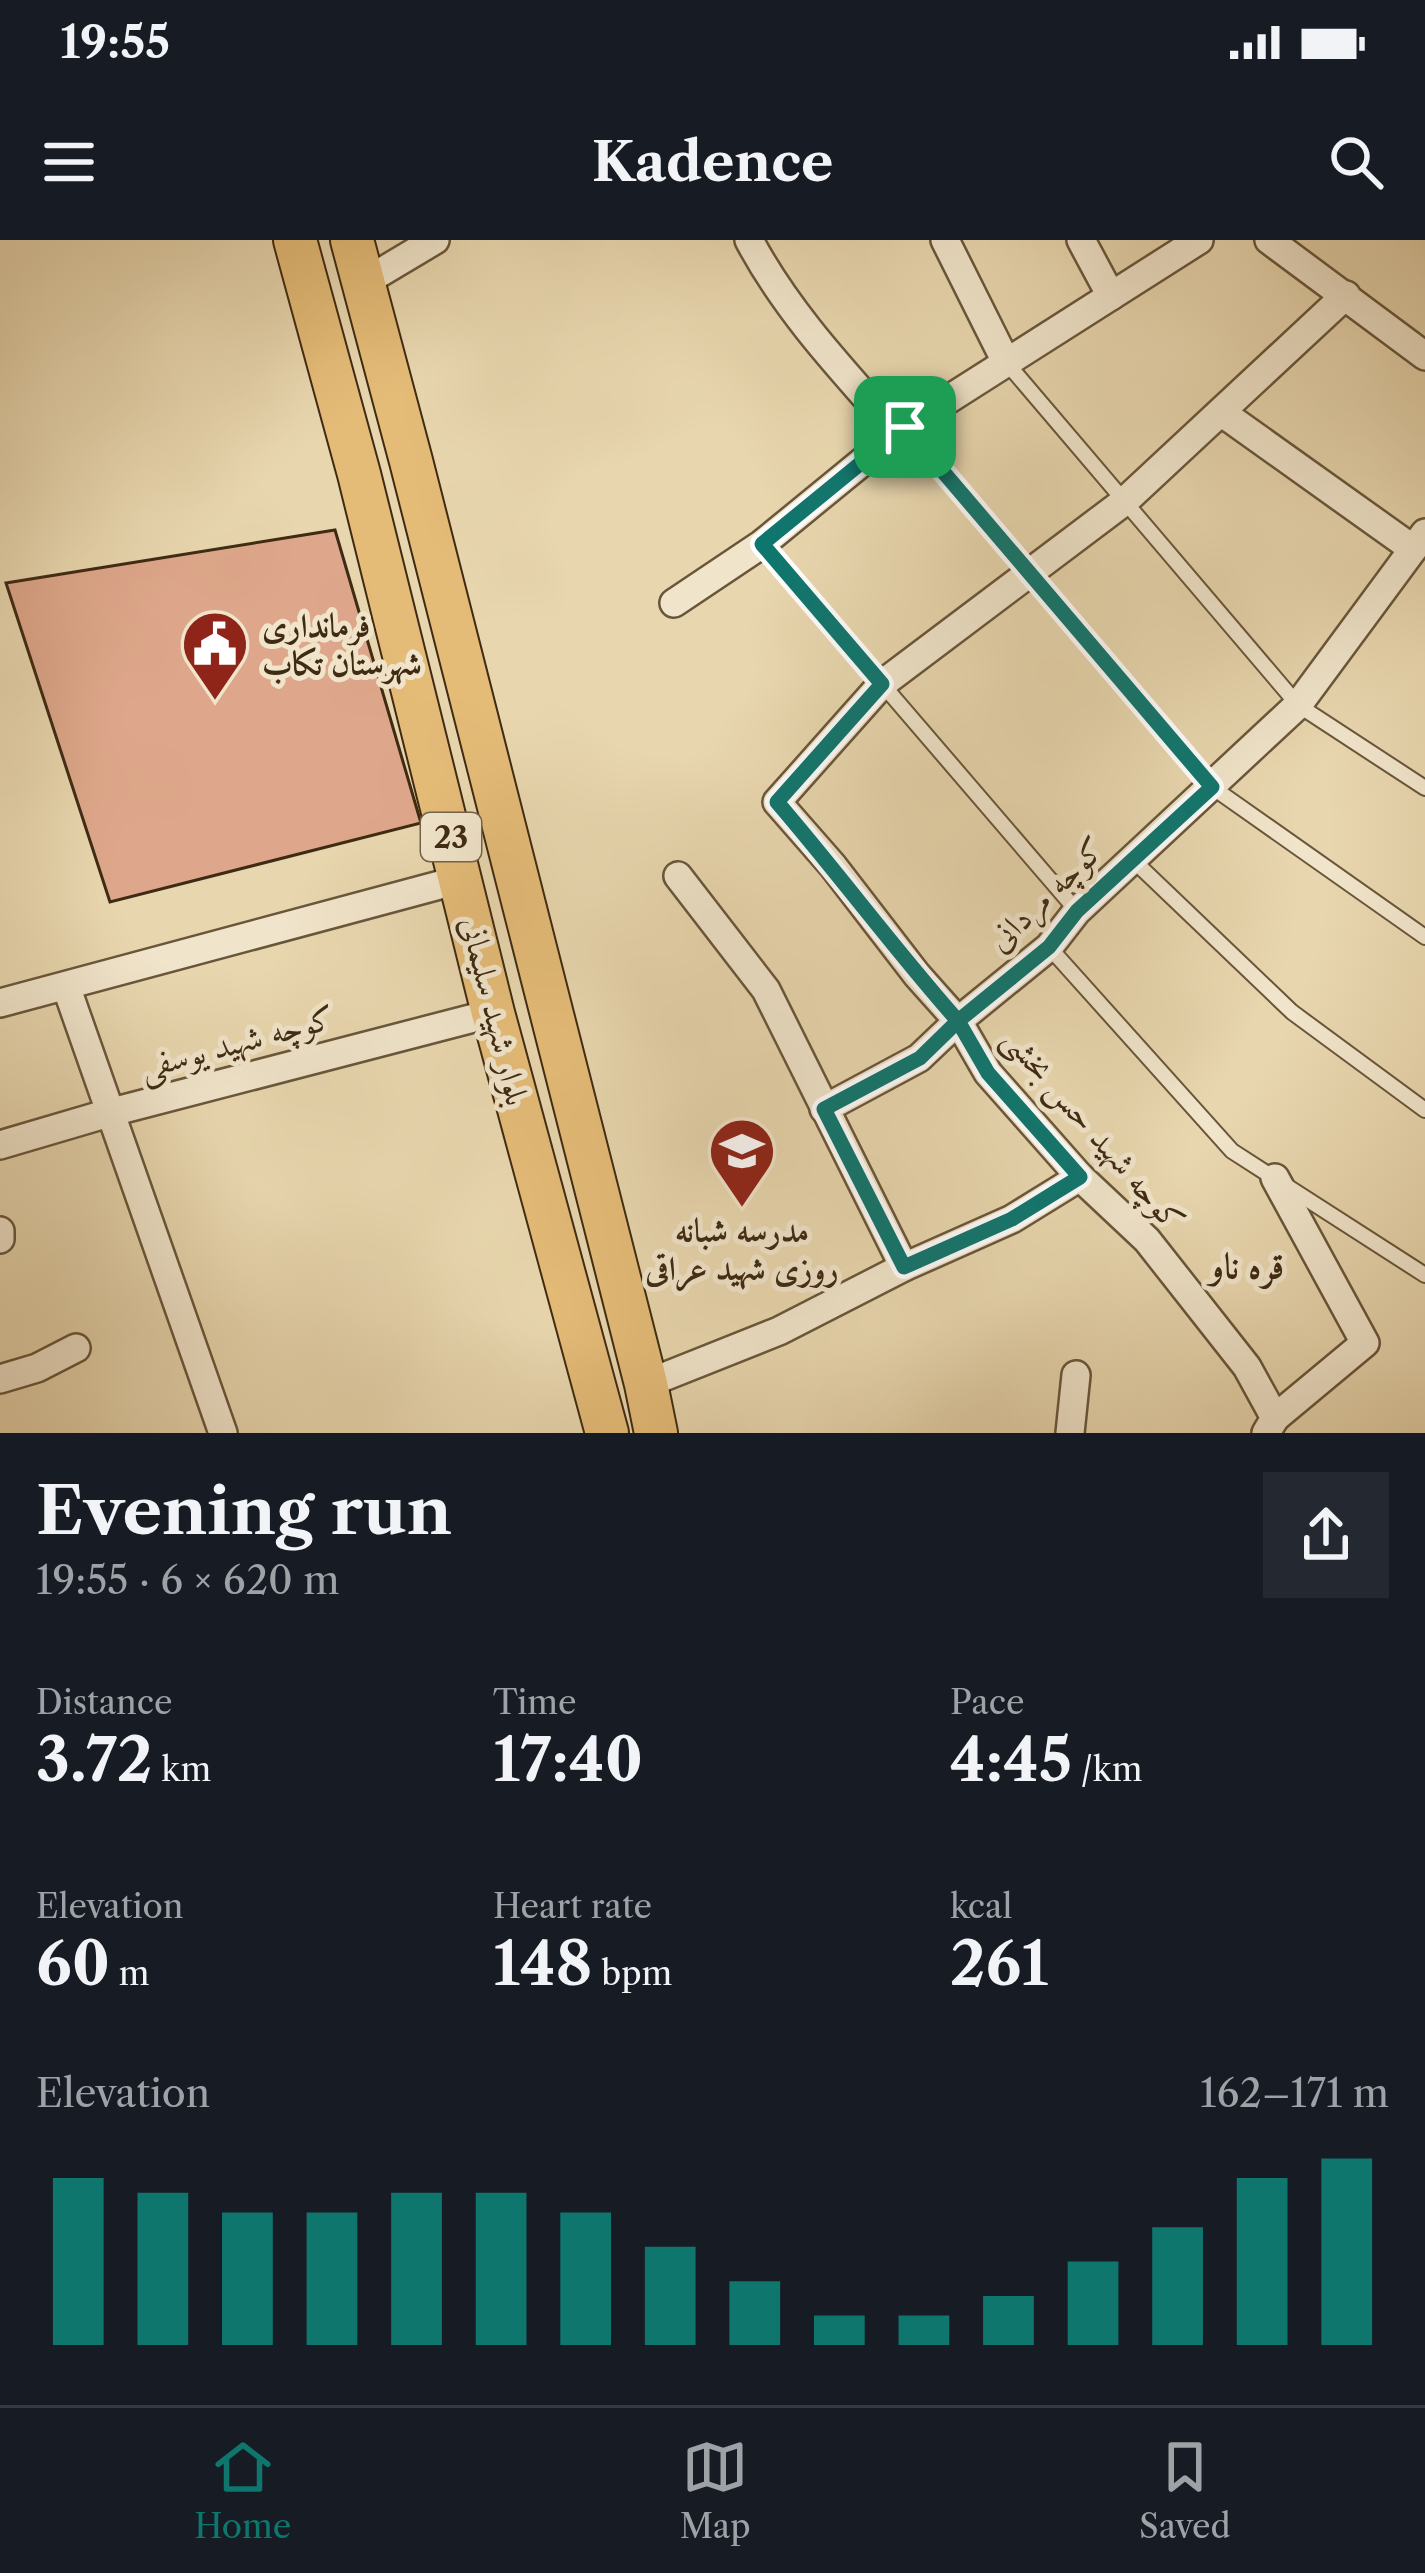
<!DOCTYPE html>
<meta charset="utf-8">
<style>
:root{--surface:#171b24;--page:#242831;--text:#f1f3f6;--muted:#9ea1a6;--line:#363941;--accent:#0f766e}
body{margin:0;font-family:"Libre Caslon Text",Amiri,serif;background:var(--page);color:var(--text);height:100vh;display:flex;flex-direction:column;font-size:45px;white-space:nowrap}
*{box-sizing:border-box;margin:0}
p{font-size:39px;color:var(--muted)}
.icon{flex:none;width:66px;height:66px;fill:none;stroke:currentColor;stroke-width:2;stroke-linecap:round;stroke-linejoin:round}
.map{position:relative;height:1193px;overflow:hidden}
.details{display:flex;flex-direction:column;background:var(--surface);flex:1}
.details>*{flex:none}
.pin{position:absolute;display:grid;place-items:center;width:102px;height:102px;color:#fff;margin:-51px;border-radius:24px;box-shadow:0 6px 18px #0006}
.round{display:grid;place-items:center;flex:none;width:126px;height:126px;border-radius:0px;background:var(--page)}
.overview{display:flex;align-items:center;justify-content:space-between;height:204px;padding:0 36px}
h1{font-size:66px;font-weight:800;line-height:90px}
.figures{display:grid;grid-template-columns:repeat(3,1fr);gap:18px;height:204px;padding:12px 36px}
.figures div{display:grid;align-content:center}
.figures b{font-size:60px;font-weight:800}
.figures small{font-size:33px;font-weight:400}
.figures p{font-size:33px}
.chart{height:336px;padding:24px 36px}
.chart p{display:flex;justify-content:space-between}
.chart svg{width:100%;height:216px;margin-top:12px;stroke:var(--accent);stroke-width:6}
.status{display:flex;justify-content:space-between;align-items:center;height:84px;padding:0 60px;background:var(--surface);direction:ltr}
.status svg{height:33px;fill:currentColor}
header{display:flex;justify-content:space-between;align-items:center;height:156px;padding:0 36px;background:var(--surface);font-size:54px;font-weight:800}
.tabs{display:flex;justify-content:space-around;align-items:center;height:168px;border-top:3px solid var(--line);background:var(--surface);font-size:33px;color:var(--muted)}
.tabs a{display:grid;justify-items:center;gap:6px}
.tabs .on{color:var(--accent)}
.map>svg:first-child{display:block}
</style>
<div class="status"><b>19:55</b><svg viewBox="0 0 49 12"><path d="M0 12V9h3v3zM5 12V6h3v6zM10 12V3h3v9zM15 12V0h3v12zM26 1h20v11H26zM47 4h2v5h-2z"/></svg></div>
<header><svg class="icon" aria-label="menu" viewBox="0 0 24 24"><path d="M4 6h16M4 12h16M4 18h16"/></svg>Kadence<svg class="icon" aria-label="search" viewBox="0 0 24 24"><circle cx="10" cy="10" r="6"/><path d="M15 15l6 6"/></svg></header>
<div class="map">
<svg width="1425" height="1193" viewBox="0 0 1425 1193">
<rect width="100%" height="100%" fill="#e8d6ae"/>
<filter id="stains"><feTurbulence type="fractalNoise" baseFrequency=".00167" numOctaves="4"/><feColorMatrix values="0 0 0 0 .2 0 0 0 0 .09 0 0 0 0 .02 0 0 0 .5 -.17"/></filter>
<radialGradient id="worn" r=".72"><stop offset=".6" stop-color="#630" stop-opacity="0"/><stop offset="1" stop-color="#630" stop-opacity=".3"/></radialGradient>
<path fill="#dea78b" stroke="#3f2b13" stroke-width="3" d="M335,290l86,293 -311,79 -104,-319z"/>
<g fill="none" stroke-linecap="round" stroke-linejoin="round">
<g stroke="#69563a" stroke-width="18">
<g id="lane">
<path d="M1006,122l292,343 127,83"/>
<path d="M905,188l307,359 213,150"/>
<path d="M762,304l315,367"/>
<path d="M1133,620l159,152 133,98"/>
<path d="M1049,707l183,204 193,124"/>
</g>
</g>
<g stroke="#69563a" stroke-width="32">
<g id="street">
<path d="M749,0c38,72 95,132 149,193"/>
<path d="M945,0l61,122"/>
<path d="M1081,0l30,56"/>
<path d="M1269,0l156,116"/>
<path d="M363,43l72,-43"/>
<path d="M1221,172l192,137"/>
<path d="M674,363l88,-59 143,-117 294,-187"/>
<path d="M678,636l88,114 138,277"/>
<path d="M66,746l157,447"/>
<path d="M0,763l462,-124"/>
<path d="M824,869l95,-51 39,-37 91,-74 28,-36 221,-206 127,-172"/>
<path d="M0,905l112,-33 381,-99"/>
<path d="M1275,938l90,165 -90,75"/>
<path d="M0,991v8"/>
<path d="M0,1139l37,-11 39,-20"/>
<path d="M646,1144l133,-53 125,-64 108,-48 68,-42"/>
<path d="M1070,1193l6,-58"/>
<path d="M1266,1193l9,-15 -28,-51 -100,-127 -67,-63 -92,-104 -30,-52 -41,-46 -84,-109 -56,-64 105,-118 243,-183 221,-206"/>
</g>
</g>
<g stroke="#3f2b13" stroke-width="46">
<g id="primary">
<path d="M295,0l64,234 134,539 114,420"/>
<path d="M352,0l59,221 235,923 10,49"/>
</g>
</g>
<use href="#lane" stroke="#f0e4ca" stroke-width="14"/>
<use href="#street" stroke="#f0e4ca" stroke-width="27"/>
<use href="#primary" stroke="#e4bb77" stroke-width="42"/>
</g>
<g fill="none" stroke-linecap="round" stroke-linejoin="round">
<g stroke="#fff" stroke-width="24">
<path id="route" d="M905,187l-143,117 120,140 -105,118c62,72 118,148 181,219l-38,37 -96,51 80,158 108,-48 68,-42 -92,-104 -30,-52 91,-74 28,-36 135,-124 -307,-360"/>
</g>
<use href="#route" stroke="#0f766e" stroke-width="15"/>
</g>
<defs>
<g id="civic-pin" transform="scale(3.45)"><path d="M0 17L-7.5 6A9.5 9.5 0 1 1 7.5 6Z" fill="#8f2418" stroke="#f0e4ca"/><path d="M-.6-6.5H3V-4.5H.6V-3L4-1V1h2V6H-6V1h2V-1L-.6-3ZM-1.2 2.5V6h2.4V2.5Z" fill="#fff"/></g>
<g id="school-pin" transform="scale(3.45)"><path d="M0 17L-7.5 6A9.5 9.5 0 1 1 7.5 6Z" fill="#8f2418" stroke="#f0e4ca"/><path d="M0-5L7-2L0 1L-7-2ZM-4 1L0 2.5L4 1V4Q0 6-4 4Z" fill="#fff"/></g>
</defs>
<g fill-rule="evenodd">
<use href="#civic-pin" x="215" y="404"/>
<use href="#school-pin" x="742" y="911"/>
</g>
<g text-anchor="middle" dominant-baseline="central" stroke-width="10" stroke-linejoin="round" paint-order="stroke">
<rect fill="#f0e4ca" stroke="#74624a" stroke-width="3" x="421" y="573" width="60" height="48" rx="9"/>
<g font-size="30" font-weight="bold" fill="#3f2b13">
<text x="451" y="597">23</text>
</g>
<g font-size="33" font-weight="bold" fill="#3f2b13" stroke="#f0e4ca" text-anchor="start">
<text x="262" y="385">فرمانداری<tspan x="262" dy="38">شهرستان تکاب</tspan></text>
<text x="742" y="990" text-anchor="middle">مدرسه شبانه<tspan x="742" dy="38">روزی شهید عراقی</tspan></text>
</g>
<g font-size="33" fill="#3f2b13" stroke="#f0e4ca">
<text transform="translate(1046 654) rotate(-44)">کوچه مردانی</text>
<text transform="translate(495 771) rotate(76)">بلوار شهید سلیمانی</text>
<text transform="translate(237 802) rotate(-15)">کوچه شهید یوسفی</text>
<text transform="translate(1094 889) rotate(49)">کوچه شهید حس بخشی</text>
</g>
<g font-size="36" font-weight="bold" fill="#3f2b13" stroke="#f0e4ca">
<text x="1247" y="1025">قره ناو</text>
</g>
</g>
<rect width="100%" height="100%" filter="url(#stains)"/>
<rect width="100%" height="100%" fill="url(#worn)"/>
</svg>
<div class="pin" style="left:905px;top:187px;background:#1e9e55"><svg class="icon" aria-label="arrive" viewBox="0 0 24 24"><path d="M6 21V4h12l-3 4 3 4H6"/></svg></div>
</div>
<section class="details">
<div class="overview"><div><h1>Evening run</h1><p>19:55 · 6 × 620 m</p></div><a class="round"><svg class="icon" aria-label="share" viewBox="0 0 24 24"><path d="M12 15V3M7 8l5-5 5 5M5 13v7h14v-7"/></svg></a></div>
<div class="figures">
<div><p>Distance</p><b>3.72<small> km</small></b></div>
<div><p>Time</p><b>17:40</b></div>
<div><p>Pace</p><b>4:45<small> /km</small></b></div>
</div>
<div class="figures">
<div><p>Elevation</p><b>60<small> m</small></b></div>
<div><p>Heart rate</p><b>148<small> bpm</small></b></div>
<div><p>kcal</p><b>261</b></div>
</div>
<div class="chart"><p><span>Elevation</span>162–171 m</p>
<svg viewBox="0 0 160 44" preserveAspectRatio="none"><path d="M5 44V10M15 44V13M25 44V17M35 44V17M45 44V13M55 44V13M65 44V17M75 44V24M85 44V31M95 44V38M105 44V38M115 44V34M125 44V27M135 44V20M145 44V10M155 44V6"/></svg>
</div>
</section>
<nav class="tabs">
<a class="on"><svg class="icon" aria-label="home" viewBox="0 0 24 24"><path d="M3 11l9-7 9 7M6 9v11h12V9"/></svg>Home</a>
<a><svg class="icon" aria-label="map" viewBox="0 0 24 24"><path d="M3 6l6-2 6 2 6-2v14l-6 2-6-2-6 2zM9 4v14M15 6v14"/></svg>Map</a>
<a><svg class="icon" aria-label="saved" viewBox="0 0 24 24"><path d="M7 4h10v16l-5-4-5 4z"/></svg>Saved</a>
</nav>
